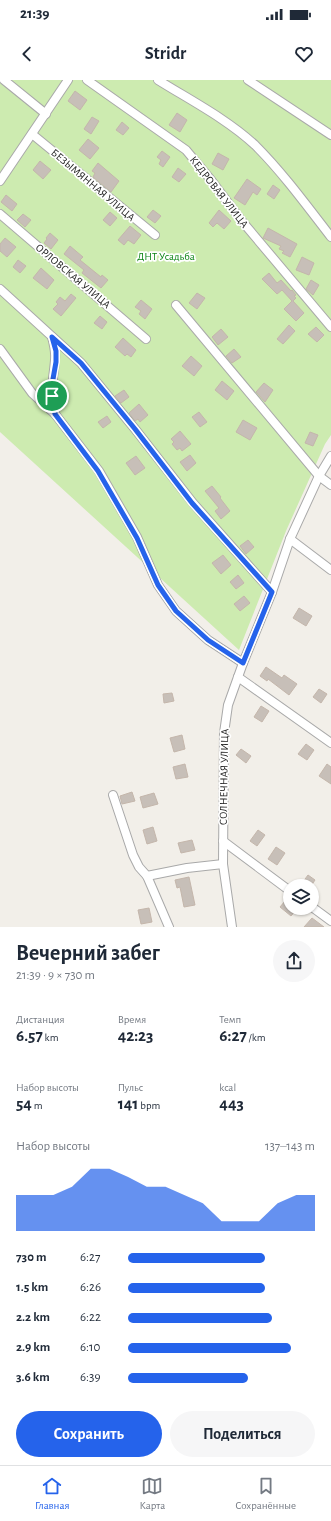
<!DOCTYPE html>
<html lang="ru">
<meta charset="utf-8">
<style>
:root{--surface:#fff;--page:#f6f6f7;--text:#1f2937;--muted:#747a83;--line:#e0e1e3;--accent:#2563eb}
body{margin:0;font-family:"Alegreya Sans",sans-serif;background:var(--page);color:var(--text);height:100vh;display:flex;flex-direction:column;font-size:15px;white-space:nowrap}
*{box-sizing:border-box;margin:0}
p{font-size:13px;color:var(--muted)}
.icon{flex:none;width:22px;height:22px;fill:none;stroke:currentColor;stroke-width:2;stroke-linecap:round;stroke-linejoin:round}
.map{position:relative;height:847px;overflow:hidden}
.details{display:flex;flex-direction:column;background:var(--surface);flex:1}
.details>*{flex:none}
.controls{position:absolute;left:283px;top:799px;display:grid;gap:8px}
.controls a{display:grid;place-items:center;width:36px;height:36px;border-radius:50%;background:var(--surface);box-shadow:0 1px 3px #0004;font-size:20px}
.pin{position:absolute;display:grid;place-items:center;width:34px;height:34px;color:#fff;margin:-17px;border:2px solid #fff;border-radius:50%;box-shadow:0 1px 4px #0007}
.round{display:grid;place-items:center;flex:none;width:42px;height:42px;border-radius:21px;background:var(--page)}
.head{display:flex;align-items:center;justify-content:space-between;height:68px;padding:0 16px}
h1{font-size:22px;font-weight:700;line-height:30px}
.figures{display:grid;grid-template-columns:repeat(3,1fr);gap:6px;height:68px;padding:4px 16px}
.figures div{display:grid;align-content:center}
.figures b{font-size:17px;font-weight:700}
.figures small{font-size:11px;font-weight:400}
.figures p{font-size:11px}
.chart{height:112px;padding:8px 16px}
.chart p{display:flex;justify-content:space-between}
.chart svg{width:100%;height:72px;margin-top:4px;fill:var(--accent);opacity:.7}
.cta{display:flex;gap:8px;margin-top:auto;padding:8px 16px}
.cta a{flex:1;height:46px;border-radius:24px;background:var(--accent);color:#fff;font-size:16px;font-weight:700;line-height:46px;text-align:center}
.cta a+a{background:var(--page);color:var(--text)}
ul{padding:0 16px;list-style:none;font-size:13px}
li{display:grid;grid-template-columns:64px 48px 1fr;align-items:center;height:30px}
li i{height:10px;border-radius:5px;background:var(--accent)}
.status{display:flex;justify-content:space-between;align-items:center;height:28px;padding:0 20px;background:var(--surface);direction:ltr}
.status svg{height:11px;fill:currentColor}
header{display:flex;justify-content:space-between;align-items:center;height:52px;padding:0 16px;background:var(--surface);font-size:18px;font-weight:700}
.tab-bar{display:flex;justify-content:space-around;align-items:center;height:56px;border-top:1px solid var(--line);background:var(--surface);font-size:11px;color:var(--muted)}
.tab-bar a{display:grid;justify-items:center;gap:2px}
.tab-bar .selected{color:var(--accent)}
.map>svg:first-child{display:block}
</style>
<div class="status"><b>21:39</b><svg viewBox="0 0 49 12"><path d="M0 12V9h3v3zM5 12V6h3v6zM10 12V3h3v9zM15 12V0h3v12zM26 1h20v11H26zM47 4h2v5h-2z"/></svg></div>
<header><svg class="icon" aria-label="back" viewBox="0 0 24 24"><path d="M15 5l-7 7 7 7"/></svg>Stridr<svg class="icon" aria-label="heart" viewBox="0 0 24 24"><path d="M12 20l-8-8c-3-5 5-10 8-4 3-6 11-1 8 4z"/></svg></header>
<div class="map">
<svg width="331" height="847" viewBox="0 0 331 847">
<rect width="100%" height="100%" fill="#f2efe9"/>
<path fill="#cdebb0" d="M0,0h331v355l-6,9 -39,87 -47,119 -239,-218z"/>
<g fill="#c7bfb8" stroke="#c4b6ab">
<path d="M75,11l12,9 -7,10 -12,-9z"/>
<path d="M177,33l10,7 -7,12 -11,-7z"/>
<path d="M92,37l7,4 -8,13 -7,-5z"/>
<path d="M122,42l7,6 -6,7 -7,-5z"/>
<path d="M88,59l11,9 -9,11 -11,-9z"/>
<path d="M162,71l8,6 -7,10 -4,-3 2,-4 -4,-3z"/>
<path d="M218,73l11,6 -6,11 -11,-6z"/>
<path d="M40,81l11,9 -8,9 -10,-9z"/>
<path d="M98,83l21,18 -8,11 -18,-15 2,-4 -3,-2z"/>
<path d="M178,88l8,6 -7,8 -7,-5z"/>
<path d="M247,99l14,10 -4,6 -4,-3 -8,13 -11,-7z"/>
<path d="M273,105l7,5 -6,9 -7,-5z"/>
<path d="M6,115l11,9 -5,7 -11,-9z"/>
<path d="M153,130l8,6 -6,7 -8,-6z"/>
<path d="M219,130l12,11 -7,8 -7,-6 -4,4 -4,-4z"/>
<path d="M110,132l7,6 -7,8 -7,-6z"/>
<path d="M23,134l8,6 -6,7 -8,-7z"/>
<path d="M130,146l11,9 -7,9 -6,-4 -4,5 -6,-5z"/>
<path d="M268,148l29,16 -7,13 -8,-4 2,-2 -5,-2 2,-3 -18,-8z"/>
<path d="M50,153l8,7 -7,9 -7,-6 3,-4 -1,-1z"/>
<path d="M5,158l11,9 -9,10 -7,-6v-7z"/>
<path d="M70,166l13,11 -3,3 21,17 1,-2 6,5 -7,8 -19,-15 2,-3 -20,-16z"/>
<path d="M302,177l12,6 -5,12 -13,-5z"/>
<path d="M18,180l8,6 -6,7 -7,-6z"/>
<path d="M41,188l13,12 -7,9 -14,-11z"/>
<path d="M269,193l8,10 4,-3 10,11 1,-1 4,5 -2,1 2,2 -3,3 11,12 -8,8 -12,-12 8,-8 -10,-11 -5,4 -15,-15z"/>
<path d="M311,200l8,5 -6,10 -7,-6z"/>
<path d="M197,213l8,5 -8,11 -8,-6z"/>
<path d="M71,214l5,4 -15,18 -8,-7 5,-5 -2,-2 4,-5 5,4z"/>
<path d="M141,220l11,9 -7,10 -6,-5 2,-3 -6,-4z"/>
<path d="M100,236l7,6 -5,7 -8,-6z"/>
<path d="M289,245l6,6 -12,13 -6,-5z"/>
<path d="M316,247l8,8 -7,7 -9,-8z"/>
<path d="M221,249l7,8 -10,8 -6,-8z"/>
<path d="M123,258l13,12 -5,7 -4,-3 -2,2 -10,-9z"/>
<path d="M234,269l7,8 -9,6 -6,-7z"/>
<path d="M191,276l11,10 -8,10 -12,-10z"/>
<path d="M222,301l12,10 -7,9 -12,-10z"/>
<path d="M264,303l9,7 -8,12 -9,-10z"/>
<path d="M124,310l5,7 -8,6 -6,-7z"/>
<path d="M139,324l9,11 -8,7 -2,-3 -3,2 -6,-8z"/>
<path d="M199,332l8,10 -7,5 -8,-10z"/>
<path d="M107,336l4,6 -8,6 -5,-6z"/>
<path d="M243,340l14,8 -7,12 -14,-8z"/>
<path d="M180,351l11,13 -9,7 -2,-3 -3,2 -5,-6 2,-2 -3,-3z"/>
<path d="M310,352l8,3 -5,11 -8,-3z"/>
<path d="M190,375l6,8 -9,8 -7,-9z"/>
<path d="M136,376l9,12 -10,7 -9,-12z"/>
<path d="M212,406l9,11 -1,1 10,13 -9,8 -6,-8 4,-3 -14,-17z"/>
<path d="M248,460l6,7 -8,7 -6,-8z"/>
<path d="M223,475l8,10 -10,9 -9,-11z"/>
<path d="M238,495l6,8 -8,6 -6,-7z"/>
<path d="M244,516l6,7 -10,8 -6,-7z"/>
<path d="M299,528l13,8 -6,10 -13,-8z"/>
<path d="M266,587l16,11 2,-3 13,9 -8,11 -21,-16 -1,2 -7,-5z"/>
<path d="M319,609l8,5 -6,9 -8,-6z"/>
<path d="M172,613l2,8 -10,2 -1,-9z"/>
<path d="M261,626l8,5 -7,11 -8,-5z"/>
<path d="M182,655l3,14 -11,3 -4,-14z"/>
<path d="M306,664l8,6 -7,10 -9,-6z"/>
<path d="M241,669l10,7 -5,7 -10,-8z"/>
<path d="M185,684l3,13 -12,2 -3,-12z"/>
<path d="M327,684l4,3v17l-12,-8z"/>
<path d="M132,712l3,9 -13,3 -2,-8z"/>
<path d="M154,713l4,11 -15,4 -3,-11z"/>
<path d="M153,747l4,14 -10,3 -4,-14z"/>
<path d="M258,750l7,5 -8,11 -7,-5z"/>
<path d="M192,760l3,10 -14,3 -3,-10z"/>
<path d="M276,767l9,6 -8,12 -9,-6z"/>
<path d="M308,795l7,5 -4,6h-11z"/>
<path d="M189,797l6,28 -11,2 -4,-20 -3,1 -2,-8z"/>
<path d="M285,821l5,4v3l6,2 -5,6 -11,-9z"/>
<path d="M149,828l3,14 -11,2 -3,-14z"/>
<path d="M312,838l12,9h-20z"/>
</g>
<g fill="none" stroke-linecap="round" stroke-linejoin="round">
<g stroke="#a9a9a9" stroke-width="10">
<g id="street">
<path d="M4,0l42,34"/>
<path d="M87,0l99,70 25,30 30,40 90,107"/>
<path d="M158,0c32,20 69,39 97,65 28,28 52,61 76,92"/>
<path d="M248,0l83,55"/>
<path d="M32,54l123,101"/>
<path d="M0,101l68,-101"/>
<path d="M0,134l146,125"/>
<path d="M0,209l81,74 54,66 58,74 79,89"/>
<path d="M176,225l143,171 12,9"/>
<path d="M52,257c5,19 3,23 1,41 -1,12 0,24 2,36"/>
<path d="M0,269l32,44 23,21 44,57 38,66 21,48 18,26 32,29 35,23"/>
<path d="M290,459l41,31"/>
<path d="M238,597l93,66"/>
<path d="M113,715l20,60 6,12 8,9 22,51"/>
<path d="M223,761l67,50"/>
<path d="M147,796l40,-8 36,-4"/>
<path d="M312,827l19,14"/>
<path d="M232,847l-9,-63 1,-131 4,-28 15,-42 29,-71 18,-53 29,-63 12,-20"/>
</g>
</g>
<use href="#street" stroke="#fff" stroke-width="8"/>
</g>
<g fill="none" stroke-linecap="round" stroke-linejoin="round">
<g stroke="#fff" stroke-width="8">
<path id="route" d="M52,257l29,26 54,66 57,74 80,89 -29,71 -35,-23 -32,-29 -18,-26 -21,-47 -39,-67 -43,-57 -3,-18 1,-17 3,-17v-11z"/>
</g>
<use href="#route" stroke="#2563eb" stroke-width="5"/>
</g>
<g text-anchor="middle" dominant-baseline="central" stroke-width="3.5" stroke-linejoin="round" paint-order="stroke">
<g font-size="11" fill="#222" stroke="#fff">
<text transform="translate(93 105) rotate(40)">БЕЗЫМЯННАЯ УЛИЦА</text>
<text transform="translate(219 112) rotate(52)">КЕДРОВАЯ УЛИЦА</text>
<text transform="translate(73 196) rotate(40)">ОРЛОВСКАЯ УЛИЦА</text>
<text transform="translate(224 697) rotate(-89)">СОЛНЕЧНАЯ УЛИЦА</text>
</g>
<g font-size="11" fill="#0c8416" stroke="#fff">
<text x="166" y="176">ДНТ Усадьба</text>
</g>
</g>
</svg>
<div class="controls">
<a><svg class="icon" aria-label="layers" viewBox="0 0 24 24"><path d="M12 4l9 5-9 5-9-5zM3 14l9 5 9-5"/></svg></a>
</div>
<div class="pin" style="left:52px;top:316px;background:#1e9e55"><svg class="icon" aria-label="arrive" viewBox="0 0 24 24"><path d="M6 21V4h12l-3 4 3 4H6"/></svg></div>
</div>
<section class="details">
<div class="head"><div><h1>Вечерний забег</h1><p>21:39 · 9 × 730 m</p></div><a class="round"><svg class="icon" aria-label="share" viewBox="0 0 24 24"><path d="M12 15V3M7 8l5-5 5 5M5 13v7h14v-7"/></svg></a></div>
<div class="figures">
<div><p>Дистанция</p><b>6.57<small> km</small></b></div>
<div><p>Время</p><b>42:23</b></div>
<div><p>Темп</p><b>6:27<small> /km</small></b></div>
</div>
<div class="figures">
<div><p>Набор высоты</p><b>54<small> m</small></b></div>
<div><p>Пульс</p><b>141<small> bpm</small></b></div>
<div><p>kcal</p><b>443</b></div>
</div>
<div class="chart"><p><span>Набор высоты</span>137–143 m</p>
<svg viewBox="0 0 160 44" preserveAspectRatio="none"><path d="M0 44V22L10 22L20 22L30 17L40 6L50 6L60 11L70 17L80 17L90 22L100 27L110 38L120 38L130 38L140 27L150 22L160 22V44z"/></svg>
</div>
<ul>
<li><b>730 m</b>6:27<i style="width:73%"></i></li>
<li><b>1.5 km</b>6:26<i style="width:73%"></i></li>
<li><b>2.2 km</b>6:22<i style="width:77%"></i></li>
<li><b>2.9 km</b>6:10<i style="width:87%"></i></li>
<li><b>3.6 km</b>6:39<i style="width:64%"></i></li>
</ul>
<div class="cta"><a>Сохранить</a><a>Поделиться</a></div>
</section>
<nav class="tab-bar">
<a class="selected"><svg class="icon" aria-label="home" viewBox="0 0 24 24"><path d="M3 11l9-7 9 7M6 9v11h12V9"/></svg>Главная</a>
<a><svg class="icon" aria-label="map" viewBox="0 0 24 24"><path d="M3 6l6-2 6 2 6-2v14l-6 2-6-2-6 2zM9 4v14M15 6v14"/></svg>Карта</a>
<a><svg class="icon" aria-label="saved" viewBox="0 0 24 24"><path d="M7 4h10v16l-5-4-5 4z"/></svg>Сохранённые</a>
</nav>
